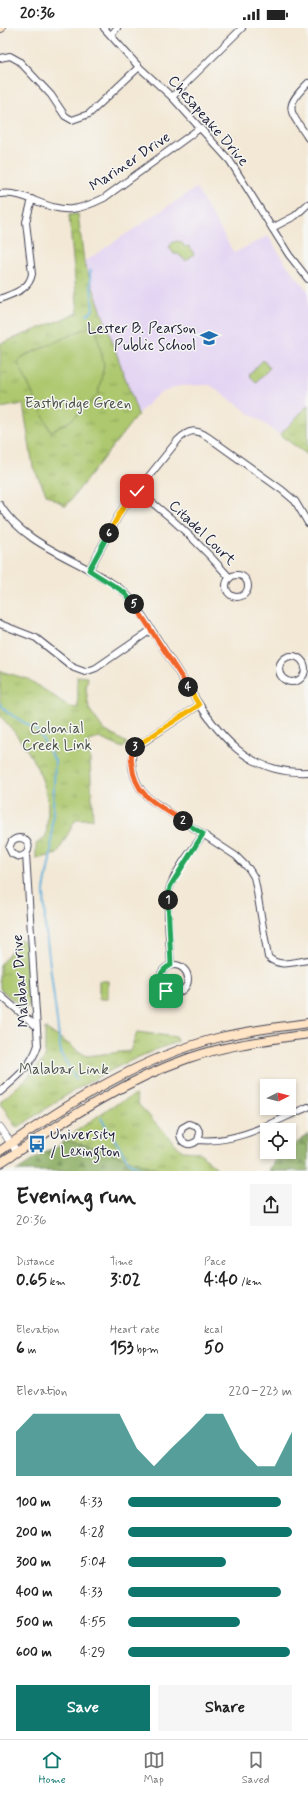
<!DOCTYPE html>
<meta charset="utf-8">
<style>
:root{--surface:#fff;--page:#f6f6f6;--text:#222;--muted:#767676;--line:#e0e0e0;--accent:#0f766e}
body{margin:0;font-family:Mynerve,sans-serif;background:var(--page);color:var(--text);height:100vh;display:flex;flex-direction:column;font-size:15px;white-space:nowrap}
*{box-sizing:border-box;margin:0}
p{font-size:13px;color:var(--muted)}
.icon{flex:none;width:22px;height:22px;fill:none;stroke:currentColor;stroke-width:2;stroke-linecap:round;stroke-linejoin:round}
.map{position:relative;height:1143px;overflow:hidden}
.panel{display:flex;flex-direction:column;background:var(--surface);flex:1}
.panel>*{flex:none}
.needle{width:26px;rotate:84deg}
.controls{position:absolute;left:260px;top:1051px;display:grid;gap:8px}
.controls a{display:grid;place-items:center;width:36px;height:36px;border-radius:0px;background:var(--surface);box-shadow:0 2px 6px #0003;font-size:20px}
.pin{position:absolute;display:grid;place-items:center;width:34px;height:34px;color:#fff;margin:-17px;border-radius:8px;box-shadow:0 2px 6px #0006}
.km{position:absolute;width:20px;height:20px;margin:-10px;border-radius:50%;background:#222;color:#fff;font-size:11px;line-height:20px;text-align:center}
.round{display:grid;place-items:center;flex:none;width:42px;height:42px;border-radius:0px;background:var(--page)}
.headline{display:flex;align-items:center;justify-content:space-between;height:68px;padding:0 16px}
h1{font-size:22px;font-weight:700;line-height:30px}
.stats{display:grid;grid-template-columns:repeat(3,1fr);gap:6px;height:68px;padding:4px 16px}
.stats div{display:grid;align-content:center}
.stats b{font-size:17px;font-weight:700}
.stats small{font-size:11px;font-weight:400}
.stats p{font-size:11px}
.chart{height:112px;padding:8px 16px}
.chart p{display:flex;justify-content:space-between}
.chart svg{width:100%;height:72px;margin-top:4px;fill:var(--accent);opacity:.7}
.action{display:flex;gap:8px;margin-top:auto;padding:8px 16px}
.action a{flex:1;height:46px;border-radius:0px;background:var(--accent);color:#fff;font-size:16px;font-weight:700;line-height:46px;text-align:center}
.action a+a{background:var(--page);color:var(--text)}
ul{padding:0 16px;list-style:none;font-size:13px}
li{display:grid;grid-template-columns:64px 48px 1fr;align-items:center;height:30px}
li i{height:10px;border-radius:5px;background:var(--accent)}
.status{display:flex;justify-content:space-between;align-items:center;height:28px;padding:0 20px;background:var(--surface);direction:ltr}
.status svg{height:11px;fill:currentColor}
.menu{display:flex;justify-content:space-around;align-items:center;height:56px;border-top:1px solid var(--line);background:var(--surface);font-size:11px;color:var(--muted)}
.menu a{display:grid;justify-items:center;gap:2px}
.menu .selected{color:var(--accent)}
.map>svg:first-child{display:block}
</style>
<div class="status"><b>20:36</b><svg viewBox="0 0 49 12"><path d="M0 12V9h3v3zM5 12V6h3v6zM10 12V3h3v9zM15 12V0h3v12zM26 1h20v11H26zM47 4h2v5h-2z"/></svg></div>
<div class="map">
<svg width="308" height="1143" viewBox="0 0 308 1143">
<defs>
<pattern id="grass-tufts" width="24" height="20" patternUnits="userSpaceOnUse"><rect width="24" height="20" fill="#adc86e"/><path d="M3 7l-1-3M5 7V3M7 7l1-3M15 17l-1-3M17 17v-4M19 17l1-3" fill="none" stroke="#8ca25c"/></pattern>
<pattern id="forest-firs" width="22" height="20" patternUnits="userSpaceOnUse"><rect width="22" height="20" fill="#8aac61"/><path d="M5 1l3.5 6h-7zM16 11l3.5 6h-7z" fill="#708c51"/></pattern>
</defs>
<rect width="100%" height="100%" fill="#f6f6f2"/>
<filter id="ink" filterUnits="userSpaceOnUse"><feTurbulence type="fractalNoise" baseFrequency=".025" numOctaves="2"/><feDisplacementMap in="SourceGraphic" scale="8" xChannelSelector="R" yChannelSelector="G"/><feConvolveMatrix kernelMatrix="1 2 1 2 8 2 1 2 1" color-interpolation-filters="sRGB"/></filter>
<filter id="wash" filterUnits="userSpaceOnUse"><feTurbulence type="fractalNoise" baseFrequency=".012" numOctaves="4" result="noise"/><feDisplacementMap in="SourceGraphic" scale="16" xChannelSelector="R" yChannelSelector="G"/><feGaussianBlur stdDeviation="0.9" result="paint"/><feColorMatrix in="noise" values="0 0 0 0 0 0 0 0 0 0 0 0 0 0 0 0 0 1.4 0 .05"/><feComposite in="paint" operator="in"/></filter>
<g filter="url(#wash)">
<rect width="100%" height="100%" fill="#f3e8d5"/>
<path fill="#e3d3f3" d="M196,160l38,65 34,-17 18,28 22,27v114l-28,30 -70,-50 -31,1 -21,8 -20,20 -54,-152z"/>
<g fill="url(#grass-tufts)" stroke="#687554">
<path d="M78,186l6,48 54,152 -72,92 -19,-11 -14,-28 -10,-63 -23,4v-64l78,-31 -9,-98z"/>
<path d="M178,213l4,2 3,4 4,-1 5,8 -8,7 -8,-7h-4l-5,-7 4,-5z"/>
<path d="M308,377v50l-28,-20z"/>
<path d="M0,643l28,8 42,28 8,1 -1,-32 11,1 -2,12 3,20 15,21 23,13 -4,5 -24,-10 -10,3 4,78h-17l-19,35 -21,5v-15l10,-8c1,-10 2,-21 2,-31 -2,-31 -27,-68 -48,-89z"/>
<path d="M20,911l6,3 4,63 -6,4 -24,-20v-24z"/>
<path d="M45,1000l41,28 44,-5 7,-19 39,5 1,5c-58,20 -109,50 -158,85l-4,-1 -15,-24 25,-22 20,-22z"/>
<path d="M136,1066l3,11 43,46 17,1 21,19h-112l-44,-31 45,-32z"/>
</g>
<g fill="url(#forest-firs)" stroke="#56674e">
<path d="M308,1106v37h-39c4,-9 9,-19 20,-19v-3z"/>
<path d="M64,1112l37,9 61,22h-146l32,-21 8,-2z"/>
</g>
<g fill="#adc86e" stroke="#687554">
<path d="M95,296l9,41 -6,29 -25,25 -22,13 -33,-69 4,-6z"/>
<path d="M263,332l7,8 -14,14 -7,-7z"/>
<rect x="99" y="953" width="9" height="18"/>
</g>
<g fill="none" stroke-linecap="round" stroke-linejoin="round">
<g stroke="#63b1dd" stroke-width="2">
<path d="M87,287l6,-5 -3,-36 1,-4"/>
<path d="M0,675l7,9 31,19 17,30 -4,93 -7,36 1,35 16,129 15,25"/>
<path d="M101,1090l28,44 14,9"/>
</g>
</g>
</g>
<g filter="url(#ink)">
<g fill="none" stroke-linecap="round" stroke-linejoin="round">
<g stroke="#414052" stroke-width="8">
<g id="minor">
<path d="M104,0l35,39 33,30 58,64 59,94 19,24"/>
<path d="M111,7l6,-7"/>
<path d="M0,30l10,-2 9,5 32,34 14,21 7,4 17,-6 50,-47"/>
<path d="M308,55c-26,26 -18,27 0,55"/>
<path d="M172,69l70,-69"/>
<path d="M0,166c25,-4 47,18 72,15 11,-1 22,-6 32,-11l96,-70"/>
<path d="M272,200l23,-12 13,-12"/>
<path d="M0,271c14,-6 29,-9 32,-25l-6,-52 6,-23"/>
<path d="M137,463c34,25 65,55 93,87"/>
<path d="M0,477c27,44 84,55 123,86 12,10 21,28 30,41 12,19 24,38 36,57 30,46 58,86 119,83"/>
<path d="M89,542l32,-59 57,-71c11,-11 18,-11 30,-3l74,53 13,11 13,22"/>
<circle cx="237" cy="558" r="11"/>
<path d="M0,596l36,14 38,30 11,4 11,-4 55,-38"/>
<circle cx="292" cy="641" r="13"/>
<path d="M199,677l-66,44c-4,20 3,39 18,51l85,56 13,13 5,8 2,9 12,71c11,11 26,5 40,3"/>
<circle cx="174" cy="951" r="14"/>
<path d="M171,937c-1,-17 -6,-64 -1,-78 7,-19 21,-36 33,-52"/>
<path d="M0,967l36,31"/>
<path d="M0,1064c17,-15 31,-25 38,-47l-12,-191c8,-11 -4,-21 -14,-13l-3,7 3,6 8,3 6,-3"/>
<path d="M198,1112l2,-7 -3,-6 -8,-3 -7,4 -2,7c2,10 11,12 18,5 39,4 75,-18 110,-33"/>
</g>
</g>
<g stroke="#414052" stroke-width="8">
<path id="tertiary" d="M0,1099l17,25"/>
</g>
<g stroke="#414052" stroke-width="10">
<g id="secondary">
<path d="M0,0h1"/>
<path d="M0,1123c67,-47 141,-94 221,-114 28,-7 58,-10 87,-14"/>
<path d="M0,1135c60,-39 120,-81 189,-105 38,-13 79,-18 119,-24"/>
</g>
</g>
<use href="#minor" stroke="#fff" stroke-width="6"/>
<use href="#tertiary" stroke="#fff" stroke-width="7"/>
<use href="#secondary" stroke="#ffe4c6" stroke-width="8"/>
</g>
</g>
<g fill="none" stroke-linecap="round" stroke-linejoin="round" filter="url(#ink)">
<g stroke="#fff" stroke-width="8">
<path id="split-1" d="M166,963c-10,-9 -7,-21 5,-26l-3,-65"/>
</g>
<g stroke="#fff" stroke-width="8">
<path id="split-2" d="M168,872l2,-13 4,-7 29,-46 -20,-13"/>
</g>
<g stroke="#fff" stroke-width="8">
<path id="split-3" d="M135,719c-5,5 -4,12 -3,18 3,32 27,40 51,56"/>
</g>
<g stroke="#fff" stroke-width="8">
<path id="split-4" d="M135,719l64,-42 -11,-18"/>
</g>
<g stroke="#fff" stroke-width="8">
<path id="split-5" d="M134,576l54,83"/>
</g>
<g stroke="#fff" stroke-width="8">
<path id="split-6" d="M109,505l-20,37 35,22 10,12"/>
</g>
<g stroke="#fff" stroke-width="8">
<path id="split-7" d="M109,505l12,-22 16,-20"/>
</g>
<use href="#split-1" stroke="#22a559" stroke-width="5"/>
<use href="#split-2" stroke="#22a559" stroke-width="5"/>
<use href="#split-3" stroke="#f0652b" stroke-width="5"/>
<use href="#split-4" stroke="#f5b400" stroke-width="5"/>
<use href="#split-5" stroke="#f0652b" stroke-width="5"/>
<use href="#split-6" stroke="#22a559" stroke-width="5"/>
<use href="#split-7" stroke="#f5b400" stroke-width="5"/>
</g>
<defs>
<g id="school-bare" transform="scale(1.38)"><path d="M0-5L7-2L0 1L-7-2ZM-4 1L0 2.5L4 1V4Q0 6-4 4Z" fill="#1f6fb2" stroke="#f6f6f2" stroke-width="2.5" paint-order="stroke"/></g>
<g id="bus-bare" transform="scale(1.38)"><path d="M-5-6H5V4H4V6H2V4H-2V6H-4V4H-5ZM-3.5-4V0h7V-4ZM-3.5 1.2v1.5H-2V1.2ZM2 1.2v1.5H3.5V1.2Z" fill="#1f6fb2" stroke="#f6f6f2" stroke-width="2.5" paint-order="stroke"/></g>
</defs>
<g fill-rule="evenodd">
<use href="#school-bare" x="209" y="310"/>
<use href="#bus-bare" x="37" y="1116"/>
</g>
<g text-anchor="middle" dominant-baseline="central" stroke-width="3" stroke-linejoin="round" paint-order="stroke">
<g font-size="15" fill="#22223b" stroke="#f6f6f2">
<text transform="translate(208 93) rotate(49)">Chesapeake Drive</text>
<text transform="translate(130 134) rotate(-34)">Mariner Drive</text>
<text transform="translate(202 505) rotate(44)">Citadel Court</text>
<text transform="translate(21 953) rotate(-94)">Malabar Drive</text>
</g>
<g font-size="15" fill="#22223b" stroke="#f6f6f2" text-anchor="end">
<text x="196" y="301">Lester B. Pearson<tspan x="196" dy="17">Public School</tspan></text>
<text x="50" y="1107" text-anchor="start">University<tspan x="50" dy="17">/ Lexington</tspan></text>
</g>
<g font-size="15" fill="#4c544a" stroke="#f6f6f2">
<text x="78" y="376">Eastbridge Green</text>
<text x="57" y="701">Colonial<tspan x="57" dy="17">Creek Link</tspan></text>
<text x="64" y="1042">Malabar Link</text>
</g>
</g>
</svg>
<div class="controls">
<a><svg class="needle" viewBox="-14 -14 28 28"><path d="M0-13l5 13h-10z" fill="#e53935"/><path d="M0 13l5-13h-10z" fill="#767676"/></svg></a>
<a><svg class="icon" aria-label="locate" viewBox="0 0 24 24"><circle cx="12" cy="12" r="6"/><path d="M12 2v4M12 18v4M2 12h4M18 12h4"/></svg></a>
</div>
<div class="pin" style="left:166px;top:963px;background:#1e9e55"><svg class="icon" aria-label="arrive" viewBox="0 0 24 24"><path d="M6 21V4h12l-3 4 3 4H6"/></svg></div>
<div class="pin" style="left:137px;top:463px;background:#d93025"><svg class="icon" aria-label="check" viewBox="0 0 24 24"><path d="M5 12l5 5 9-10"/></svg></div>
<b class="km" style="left:168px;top:872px">1</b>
<b class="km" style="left:183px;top:793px">2</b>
<b class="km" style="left:135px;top:719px">3</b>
<b class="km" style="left:188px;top:659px">4</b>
<b class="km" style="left:134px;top:576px">5</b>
<b class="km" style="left:109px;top:505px">6</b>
</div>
<section class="panel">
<div class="headline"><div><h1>Evening run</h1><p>20:36</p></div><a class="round"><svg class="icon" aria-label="share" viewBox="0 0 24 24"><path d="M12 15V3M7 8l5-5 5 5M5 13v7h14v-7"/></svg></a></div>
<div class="stats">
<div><p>Distance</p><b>0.65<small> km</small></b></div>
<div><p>Time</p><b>3:02</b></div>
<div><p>Pace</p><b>4:40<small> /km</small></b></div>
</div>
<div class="stats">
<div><p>Elevation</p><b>6<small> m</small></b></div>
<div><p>Heart rate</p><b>153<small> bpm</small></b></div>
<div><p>kcal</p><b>50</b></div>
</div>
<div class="chart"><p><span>Elevation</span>220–223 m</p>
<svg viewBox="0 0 160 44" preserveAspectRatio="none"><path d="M0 44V17L10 6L20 6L30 6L40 6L50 6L60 6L70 27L80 38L90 27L100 17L110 6L120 6L130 27L140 38L150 38L160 17V44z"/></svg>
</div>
<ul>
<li><b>100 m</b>4:33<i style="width:93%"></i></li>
<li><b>200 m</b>4:28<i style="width:100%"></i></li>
<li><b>300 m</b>5:04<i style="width:60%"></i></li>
<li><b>400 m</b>4:33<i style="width:93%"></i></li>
<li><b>500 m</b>4:55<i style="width:68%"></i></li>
<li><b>600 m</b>4:29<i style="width:99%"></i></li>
</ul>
<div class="action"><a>Save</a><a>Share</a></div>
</section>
<nav class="menu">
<a class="selected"><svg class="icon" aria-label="home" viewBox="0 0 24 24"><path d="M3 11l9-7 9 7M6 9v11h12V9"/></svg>Home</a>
<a><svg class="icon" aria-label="map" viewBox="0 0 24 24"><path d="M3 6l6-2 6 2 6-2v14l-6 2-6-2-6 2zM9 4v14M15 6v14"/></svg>Map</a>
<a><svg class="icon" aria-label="saved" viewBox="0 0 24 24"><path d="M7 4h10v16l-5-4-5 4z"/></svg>Saved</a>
</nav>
